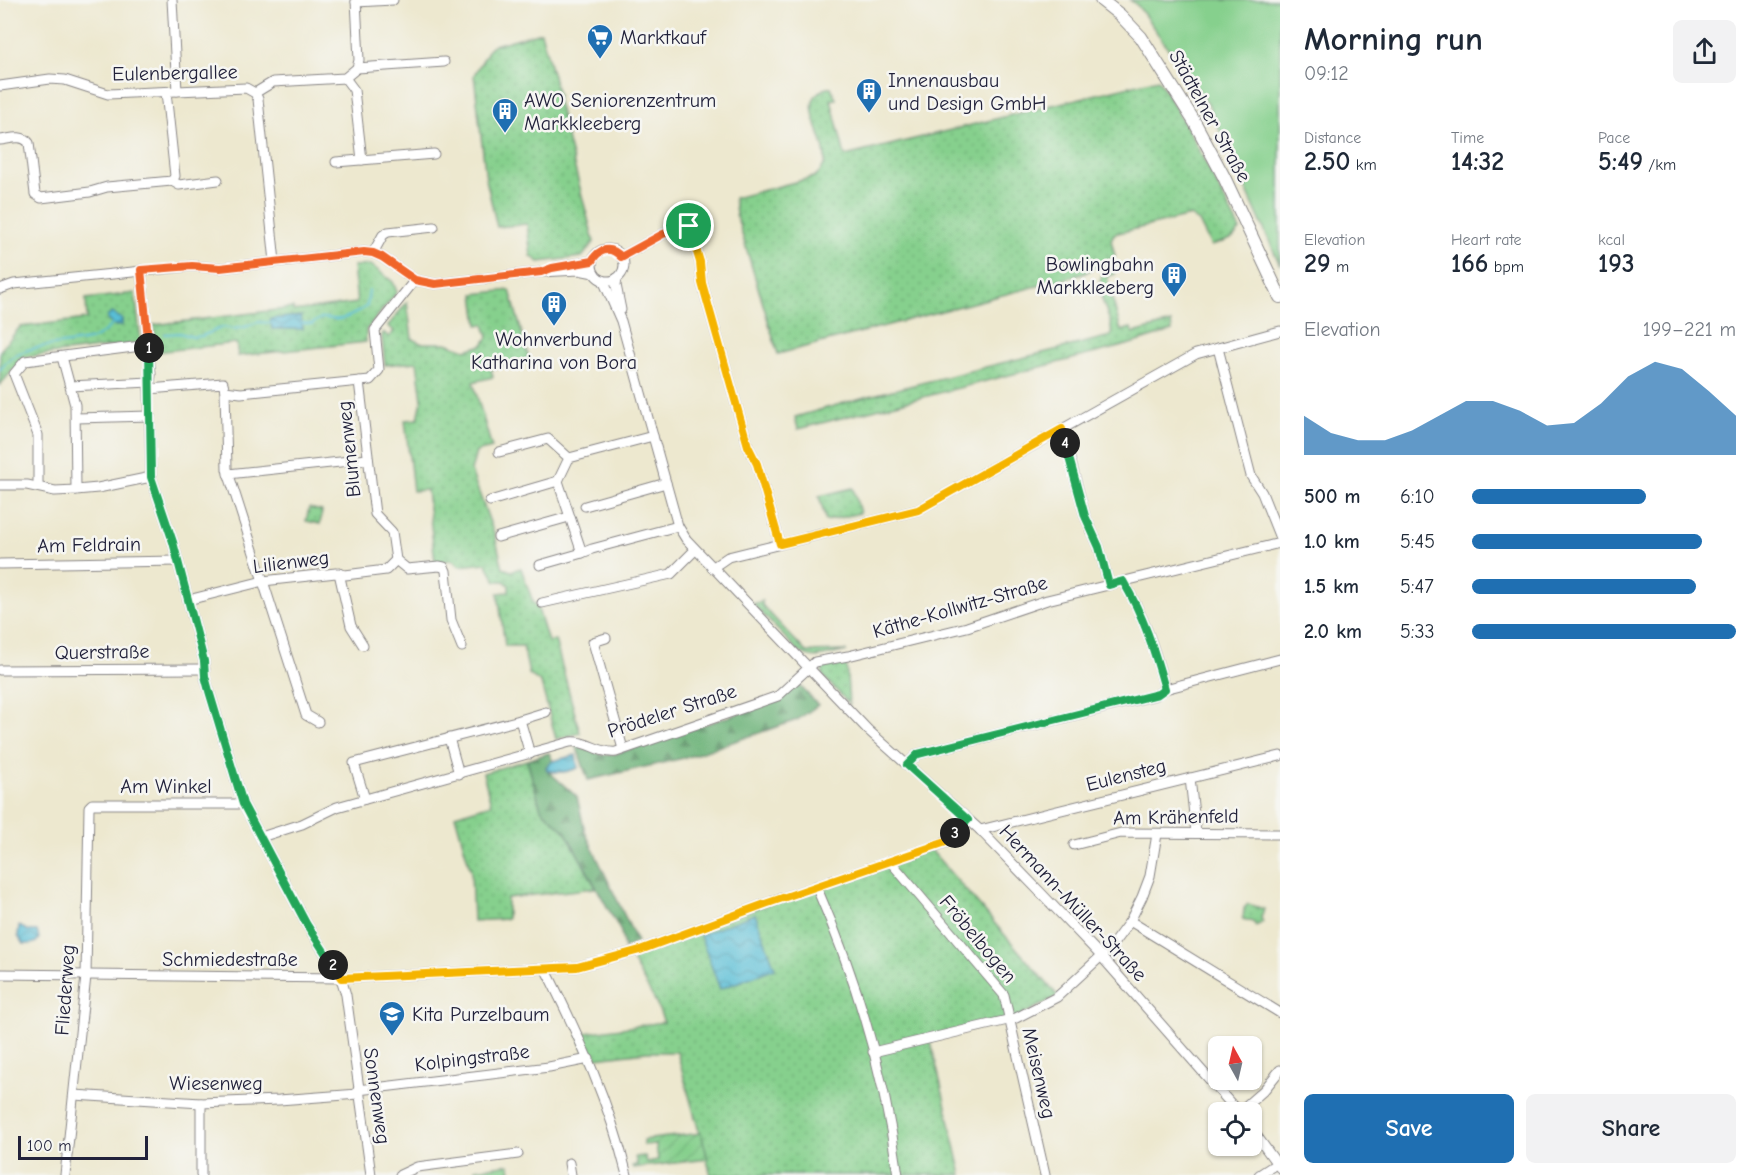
<!DOCTYPE html>
<meta charset="utf-8">
<style>
:root{--surface:#fff;--page:#f2f2f3;--text:#1f2937;--muted:#747a83;--accent:#1f6fb2}
body{margin:0;font-family:"Comic Neue",sans-serif;background:var(--page);color:var(--text);height:100vh;display:flex;flex-direction:column;font-size:22px;white-space:nowrap}
*{box-sizing:border-box;margin:0}
p{font-size:20px;color:var(--muted)}
.icon{flex:none;width:33px;height:33px;fill:none;stroke:currentColor;stroke-width:2;stroke-linecap:round;stroke-linejoin:round}
.map{position:relative;flex:1;overflow:hidden}
.details{display:flex;flex-direction:column;background:var(--surface);width:480px}
.details>*{flex:none}
.needle{width:39px;rotate:352deg}
.fabs{position:absolute;left:1208px;top:1036px;display:grid;gap:12px}
.fabs a{display:grid;place-items:center;width:54px;height:54px;border-radius:9px;background:var(--surface);box-shadow:0 2px 4px #0004;font-size:30px}
.scale{position:absolute;left:18px;bottom:15px;width:130px;box-sizing:border-box;padding-left:6px;border:3px solid #22223b;border-top:0;font-size:16px;line-height:21px;white-space:nowrap;color:#22223b;-webkit-text-stroke:4px #f6f6f2;paint-order:stroke}
.pin{position:absolute;display:grid;place-items:center;width:51px;height:51px;color:#fff;margin:-26px;border:3px solid #fff;border-radius:50%;box-shadow:0 2px 6px #0007}
.km{position:absolute;width:30px;height:30px;margin:-15px;border-radius:50%;background:#222;color:#fff;font-size:16px;line-height:30px;text-align:center}
.round{display:grid;place-items:center;flex:none;width:63px;height:63px;border-radius:9px;background:var(--page)}
.headline{display:flex;align-items:center;justify-content:space-between;height:102px;padding:0 24px}
h1{font-size:33px;font-weight:700;line-height:45px}
.figures{display:grid;grid-template-columns:repeat(3,1fr);gap:9px;height:102px;padding:6px 24px}
.figures div{display:grid;align-content:center}
.figures b{font-size:26px;font-weight:700}
.figures small{font-size:16px;font-weight:400}
.figures p{font-size:16px}
.chart{height:168px;padding:12px 24px}
.chart p{display:flex;justify-content:space-between}
.chart svg{width:100%;height:108px;margin-top:6px;fill:var(--accent);opacity:.7}
.button{display:flex;gap:12px;margin-top:auto;padding:12px 24px}
.button a{flex:1;height:69px;border-radius:9px;background:var(--accent);color:#fff;font-size:24px;font-weight:700;line-height:69px;text-align:center}
.button a+a{background:var(--page);color:var(--text)}
ul{padding:0 24px;list-style:none;font-size:20px}
li{display:grid;grid-template-columns:96px 72px 1fr;align-items:center;height:45px}
li i{height:15px;border-radius:8px;background:var(--accent)}
main{display:flex;flex:1;min-height:0}
.map>svg:first-child{display:block}
</style>
<main>
<div class="map">
<svg width="1280" height="1175" viewBox="0 0 1280 1175">
<defs>
<pattern id="grass-dots" width="8" height="8" patternUnits="userSpaceOnUse" patternTransform="scale(1.5)"><rect width="8" height="8" fill="#86d08d"/><path d="M2 2h.1M6 6h.1" fill="none" stroke="#73b27b" stroke-width="1.8" stroke-linecap="round"/></pattern>
<pattern id="forest-firs" width="22" height="20" patternUnits="userSpaceOnUse" patternTransform="scale(1.5)"><rect width="22" height="20" fill="#6cb278"/><path d="M5 1l3.5 6h-7zM16 11l3.5 6h-7z" fill="#589064"/></pattern>
<pattern id="garden-furrows" width="10" height="10" patternUnits="userSpaceOnUse" patternTransform="scale(1.5)"><rect width="10" height="10" fill="#86d08d"/><path d="M-1 1l2-2M0 10L10 0M9 11l2-2" fill="none" stroke="#73b27b"/></pattern>
<pattern id="water-waves" width="16" height="10" patternUnits="userSpaceOnUse" patternTransform="scale(1.5)"><rect width="16" height="10" fill="#58bed6"/><path d="M0 5q4-4 8 0t8 0" fill="none" stroke="#489aaf"/></pattern>
</defs>
<rect width="100%" height="100%" fill="#f6f6f2"/>
<filter id="ink" filterUnits="userSpaceOnUse"><feTurbulence type="fractalNoise" baseFrequency=".0167" numOctaves="2"/><feDisplacementMap in="SourceGraphic" scale="12" xChannelSelector="R" yChannelSelector="G"/><feConvolveMatrix kernelMatrix="1 2 1 2 8 2 1 2 1" color-interpolation-filters="sRGB"/></filter>
<filter id="wash" filterUnits="userSpaceOnUse"><feTurbulence type="fractalNoise" baseFrequency=".008" numOctaves="4" result="noise"/><feDisplacementMap in="SourceGraphic" scale="24" xChannelSelector="R" yChannelSelector="G"/><feGaussianBlur stdDeviation="1.35" result="paint"/><feColorMatrix in="noise" values="0 0 0 0 0 0 0 0 0 0 0 0 0 0 0 0 0 1.4 0 .05"/><feComposite in="paint" operator="in"/></filter>
<g filter="url(#wash)">
<rect width="100%" height="100%" fill="#ede8cf"/>
<g fill="url(#grass-dots)" stroke="#547964" stroke-width="1.5">
<path d="M541,32l17,63 -1,4 37,143 -12,15 -43,5 -8,-6 -4,-32 -30,3 -11,-48 -12,-104 17,-29z"/>
<path d="M1158,79l32,54 50,97 -7,8 -22,8 -12,-24 -9,-6 -76,18 -3,6 4,16 -32,18 -305,80 -42,-140 -2,-16 80,-21c5,-4 10,-9 11,-16 3,-24 -34,-64 6,-74l5,12 -5,1 14,56z"/>
<path d="M371,265l22,17 4,10 -31,38v12l-128,14 -2,-13 -80,9 -2,-27 139,-17v3l64,-8 -4,-37z"/>
<path d="M1113,267l2,7 -7,2 -1,2 14,53 10,-3 2,5 38,-10 1,8 -45,14 -329,84 -3,-12 70,-20 246,-61c3,-17 -13,-35 -11,-53 0,-4 3,-9 4,-14z"/>
<path d="M510,290l19,69 -38,10 2,8 -20,5 19,66 -16,4 -5,19 24,65 8,32 8,3 10,-3 12,34 5,7 10,33 7,-2 25,93 -24,6 -15,-56 -12,-9 -6,-28h-18l-7,-53 11,-1v-7l-5,-4h-8l-10,-18 -26,3 -8,-6 -17,2 -8,-72 -14,1 -8,-71 13,-1 4,-19 -5,-38 -32,3 -3,-28 1,-5 6,5 5,-6 -6,-5 19,-24 5,36 8,5h26l20,7 17,-5 5,-8 -4,-13 -6,1 -4,-31z"/>
<path d="M135,293l6,50 -117,14 -24,28v-34l20,-24 67,-8 -1,-20z"/>
<path d="M853,488l7,25 -34,8 -7,-25z"/>
<path d="M309,508l13,3 -2,13 -14,-3z"/>
<path d="M762,601v4l44,47 41,-1c-18,3 -33,11 -49,0l-45,-47z"/>
<path d="M846,661l3,43 -26,-28c-4,-14 12,-13 23,-15z"/>
<path d="M527,760l14,49 24,22 31,57 -89,10v21l-34,2 -2,-49 -16,-57 36,-11 -8,-31z"/>
<path d="M929,848l129,148 -42,22 -86,20 32,137h-251l-34,-123h-31l-57,7 -11,-25 86,-12 -9,-21 -27,-48z"/>
<path d="M1248,904l16,5 -3,9 2,4 -7,4 -3,-4 -10,-3 1,-11z"/>
</g>
<g fill="url(#forest-firs)" stroke="#476a5a" stroke-width="1.5">
<path d="M798,684l20,21 -21,15 -109,37 -100,23 -12,-35 26,10h10l167,-55z"/>
<path d="M549,753l4,8 -7,6 1,3 30,27 8,35 52,110 -13,7 -3,-17 -56,-101 -24,-22 -14,-49z"/>
</g>
<path fill="url(#garden-furrows)" stroke="#547964" stroke-width="1.5" d="M701,1133l7,26 -75,9 -1,-2 5,-1 -2,-8 10,-1 2,6 11,-2 -2,-16 -12,1 -1,-5z"/>
<g fill="#86d08d" stroke="#547964" stroke-width="1.5">
<path d="M1130,0h150v265l-72,-161 -70,-98z"/>
<path d="M510,1164l1,11h-35l-1,-6z"/>
</g>
<g fill="url(#water-waves)" stroke="#3d7088" stroke-width="1.5">
<path d="M112,313l10,6v6l-7,1 -7,-5 -1,-4z"/>
<path d="M301,316l2,13h-31l-2,-10z"/>
<path d="M576,755l2,13c-10,4 -21,6 -31,2l-1,-3 7,-6z"/>
<path d="M755,914l20,54 -55,21 -20,-54z"/>
<path d="M19,926l10,5h8l2,7c-3,7 -9,6 -16,6l-5,-8z"/>
</g>
<g fill="none" stroke-linecap="round" stroke-linejoin="round">
<g stroke="#58bed6" stroke-width="2">
<path d="M302,323l10,1c13,-11 14,-3 28,-5 10,-1 19,-8 27,-13l2,-16"/>
<path d="M165,334l15,-1 13,4 9,-1 21,-9 10,2 12,-2 13,-5 13,1"/>
<path d="M0,370c17,-29 64,-23 92,-31 8,-3 14,-9 20,-14"/>
</g>
</g>
</g>
<g filter="url(#ink)">
<g fill="none" stroke-linecap="round" stroke-linejoin="round">
<g stroke="#888585" stroke-width="11">
<g id="minor">
<path d="M172,0l5,91"/>
<path d="M356,2l37,-2"/>
<path d="M357,68l87,-6"/>
<path d="M345,78l9,12 8,70"/>
<path d="M0,86l50,-7 15,1 43,14 138,-6 9,5 3,6 17,163"/>
<path d="M255,93l18,-11 72,-4 12,-10 2,-8 -3,-60"/>
<path d="M0,140c10,-1 22,-6 29,3l6,51 6,4 49,-6 17,-5 65,-6 3,-5 -9,-84"/>
<path d="M336,162l98,-8"/>
<path d="M172,181l7,4 39,-5"/>
<circle cx="608" cy="265" r="16"/>
<path d="M373,253l10,-18 5,-3 46,-5"/>
<path d="M621,257l42,-23 26,-8 11,36 2,21 46,163 9,18 23,80"/>
<path d="M557,267l35,-6"/>
<path d="M141,270l10,105 -2,14 2,88 22,65 31,119 1,16 38,127 64,121 34,53 5,17 25,180"/>
<path d="M617,278l-1,7 5,25"/>
<path d="M603,280l18,41 57,205 8,13 182,191 112,100 60,62 61,64 138,157"/>
<path d="M0,289l14,-5 178,-18 28,2 144,-16 9,1 9,4 33,23 20,4 106,-12 38,-2 15,3"/>
<path d="M1218,348l33,128 11,17 18,45"/>
<path d="M62,357l13,48 1,85"/>
<path d="M359,381l16,133 17,18 4,28"/>
<path d="M70,386l80,-4"/>
<path d="M149,389l74,-6 2,8 16,2 129,-13 9,-10 -4,-40 40,-50"/>
<path d="M225,391l2,78 79,246 12,7"/>
<path d="M76,418l74,-2"/>
<path d="M1062,429l23,87 14,31 10,38"/>
<path d="M499,452l49,-13 21,19 -11,23 24,72"/>
<path d="M569,458l84,-22"/>
<path d="M228,474l140,-15"/>
<path d="M0,485h27l28,6 21,-1 22,-2 53,-11"/>
<path d="M38,486v-51l-24,-61 11,-13 124,-16"/>
<path d="M490,501l68,-20"/>
<path d="M585,506l81,-23"/>
<path d="M498,537l71,-20"/>
<path d="M396,560l11,9 32,-3 5,1 2,4 5,49 11,27"/>
<path d="M0,564l178,-3"/>
<path d="M540,565l42,-12 10,-4 86,-23"/>
<path d="M712,568l16,-11 190,-47 278,-156 84,-23"/>
<path d="M339,573l12,53 12,19"/>
<path d="M1123,581c21,35 32,69 42,108"/>
<path d="M188,600l75,-19 73,-8 9,2 41,-5 10,-10"/>
<path d="M542,603l129,-29 24,-24"/>
<path d="M606,638l-13,4 30,107"/>
<path d="M0,670l205,-1"/>
<path d="M520,720l26,-8"/>
<path d="M449,738l10,36"/>
<path d="M907,765l11,-11 238,-59 9,-6 115,-30"/>
<path d="M1190,778l6,55"/>
<path d="M365,799l-11,-36 166,-43 10,34"/>
<path d="M980,830l300,-74"/>
<path d="M261,837l41,-13 35,-17 233,-65c17,-2 29,12 46,10l162,-56 37,-34 33,-6 119,-29 80,-27 233,-57"/>
<path d="M1074,845l47,-12 159,1"/>
<path d="M890,861l114,134 41,180"/>
<path d="M816,886c40,91 69,190 82,289"/>
<path d="M1130,921l150,92"/>
<path d="M546,970c33,66 63,132 81,205"/>
<path d="M0,974l341,4 236,-11 63,-17 125,-46 182,-62 21,-22"/>
<path d="M873,1052l143,-34 41,-21 53,-49 20,-27 12,-24 8,-21 7,-42"/>
<path d="M358,1090l191,-23 40,-8"/>
<path d="M74,1095l127,8 78,-3 79,-6"/>
<path d="M201,1103v72"/>
<path d="M1239,1112l25,-22 16,-20"/>
<path d="M1251,1128l29,40"/>
<path d="M569,1163l2,12"/>
<path d="M65,1175l21,-199 3,-169 3,-3h151"/>
<path d="M400,1175l17,-8 101,-13"/>
<path d="M1259,1175l17,-11"/>
</g>
</g>
<g stroke="#888585" stroke-width="14">
<path id="tertiary" d="M1101,0l19,15 21,22 53,84 30,56 56,120"/>
</g>
<use href="#minor" stroke="#fff" stroke-width="9"/>
<use href="#tertiary" stroke="#fff" stroke-width="12"/>
</g>
</g>
<g fill="none" stroke-linecap="round" stroke-linejoin="round" filter="url(#ink)">
<g stroke="#fff" stroke-width="12">
<path id="split-1" d="M149,348l-8,-78 51,-4 28,2 144,-16 9,1 9,4 33,23 20,4 106,-12 11,-4 40,-7c7,-13 19,-15 29,-4l42,-23 26,-8"/>
</g>
<g stroke="#fff" stroke-width="12">
<path id="split-2" d="M149,348l2,129 22,65 31,119 1,15 4,15 34,113 64,121 26,40"/>
</g>
<g stroke="#fff" stroke-width="12">
<path id="split-3" d="M333,965l8,13 236,-11 63,-17 125,-46 181,-62 9,-9"/>
</g>
<g stroke="#fff" stroke-width="12">
<path id="split-4" d="M955,833l13,-13 -61,-55 11,-11 240,-60 7,-5c-11,-40 -21,-72 -42,-108l-14,4 -10,-38 -14,-31 -20,-73"/>
</g>
<g stroke="#fff" stroke-width="12">
<path id="split-5" d="M689,226l11,36 2,21 46,163 9,18 23,80 138,-34 144,-81 3,14"/>
</g>
<use href="#split-1" stroke="#f0652b" stroke-width="8"/>
<use href="#split-2" stroke="#22a559" stroke-width="8"/>
<use href="#split-3" stroke="#f5b400" stroke-width="8"/>
<use href="#split-4" stroke="#22a559" stroke-width="8"/>
<use href="#split-5" stroke="#f5b400" stroke-width="8"/>
</g>
<defs>
<g id="supermarket-pin" transform="scale(1.35)"><path d="M0 17L-7.5 6A9.5 9.5 0 1 1 7.5 6Z" fill="#1f6fb2" stroke="#f6f6f2"/><path d="M-6-5.5h2.5l.6 2H6L4.5 2H-2.5L-4.4-4H-6ZM-1.5 3.2a1.3 1.3 0 1 0 .1 0ZM3 3.2a1.3 1.3 0 1 0 .1 0Z" fill="#fff"/></g>
<g id="building-pin" transform="scale(1.35)"><path d="M0 17L-7.5 6A9.5 9.5 0 1 1 7.5 6Z" fill="#1f6fb2" stroke="#f6f6f2"/><path d="M-4-6H4V6H1V3H-1V6H-4ZM-2.5-4.3h1.7v1.8h-1.7ZM.8-4.3h1.7v1.8H.8ZM-2.5-1h1.7V.8h-1.7ZM.8-1h1.7V.8H.8Z" fill="#fff"/></g>
<g id="school-pin" transform="scale(1.35)"><path d="M0 17L-7.5 6A9.5 9.5 0 1 1 7.5 6Z" fill="#1f6fb2" stroke="#f6f6f2"/><path d="M0-5L7-2L0 1L-7-2ZM-4 1L0 2.5L4 1V4Q0 6-4 4Z" fill="#fff"/></g>
</defs>
<g fill-rule="evenodd">
<use href="#supermarket-pin" x="600" y="37"/>
<use href="#building-pin" x="869" y="91"/>
<use href="#building-pin" x="505" y="111"/>
<use href="#building-pin" x="1174" y="275"/>
<use href="#building-pin" x="554" y="304"/>
<use href="#school-pin" x="392" y="1014"/>
</g>
<g text-anchor="middle" dominant-baseline="central" stroke-width="5" stroke-linejoin="round" paint-order="stroke">
<g font-size="20" fill="#22223b" stroke="#f6f6f2" text-anchor="start">
<text x="620" y="37">Marktkauf</text>
<text x="888" y="80">Innenausbau<tspan x="888" dy="23">und Design GmbH</tspan></text>
<text x="524" y="100">AWO Seniorenzentrum<tspan x="524" dy="23">Markkleeberg</tspan></text>
<text x="1154" y="264" text-anchor="end">Bowlingbahn<tspan x="1154" dy="23">Markkleeberg</tspan></text>
<text x="554" y="339" text-anchor="middle">Wohnverbund<tspan x="554" dy="23">Katharina von Bora</tspan></text>
<text x="412" y="1014">Kita Purzelbaum</text>
</g>
<g font-size="20" fill="#22223b" stroke="#f6f6f2">
<text transform="translate(175 73) rotate(-1)">Eulenbergallee</text>
<text transform="translate(1210 116) rotate(61)">Städtelner Straße</text>
<text transform="translate(349 449) rotate(-96)">Blumenweg</text>
<text transform="translate(89 545) rotate(-1)">Am Feldrain</text>
<text transform="translate(291 562) rotate(-7)">Lilienweg</text>
<text transform="translate(960 607) rotate(-16)">Käthe-Kollwitz-Straße</text>
<text transform="translate(102 652) rotate(-1)">Querstraße</text>
<text transform="translate(672 711) rotate(-18)">Prödeler Straße</text>
<text transform="translate(1126 775) rotate(-14)">Eulensteg</text>
<text x="166" y="786">Am Winkel</text>
<text transform="translate(1176 817) rotate(-1)">Am Krähenfeld</text>
<text transform="translate(1073 903) rotate(47)">Hermann-Müller-Straße</text>
<text transform="translate(978 939) rotate(50)">Fröbelbogen</text>
<text x="230" y="959">Schmiedestraße</text>
<text transform="translate(65 990) rotate(-86)">Fliederweg</text>
<text transform="translate(472 1058) rotate(-7)">Kolpingstraße</text>
<text transform="translate(1039 1073) rotate(77)">Meisenweg</text>
<text x="216" y="1083">Wiesenweg</text>
<text transform="translate(377 1096) rotate(82)">Sonnenweg</text>
</g>
</g>
</svg>
<div class="fabs">
<a><svg class="needle" viewBox="-14 -14 28 28"><path d="M0-13l5 13h-10z" fill="#e53935"/><path d="M0 13l5-13h-10z" fill="#747a83"/></svg></a>
<a><svg class="icon" aria-label="locate" viewBox="0 0 24 24"><circle cx="12" cy="12" r="6"/><path d="M12 2v4M12 18v4M2 12h4M18 12h4"/></svg></a>
</div>
<div class="scale">100 m</div>
<div class="pin" style="left:689px;top:226px;background:#1e9e55"><svg class="icon" aria-label="arrive" viewBox="0 0 24 24"><path d="M6 21V4h12l-3 4 3 4H6"/></svg></div>
<b class="km" style="left:149px;top:348px">1</b>
<b class="km" style="left:333px;top:965px">2</b>
<b class="km" style="left:955px;top:833px">3</b>
<b class="km" style="left:1065px;top:443px">4</b>
</div>
<section class="details">
<div class="headline"><div><h1>Morning run</h1><p>09:12</p></div><a class="round"><svg class="icon" aria-label="share" viewBox="0 0 24 24"><path d="M12 15V3M7 8l5-5 5 5M5 13v7h14v-7"/></svg></a></div>
<div class="figures">
<div><p>Distance</p><b>2.50<small> km</small></b></div>
<div><p>Time</p><b>14:32</b></div>
<div><p>Pace</p><b>5:49<small> /km</small></b></div>
</div>
<div class="figures">
<div><p>Elevation</p><b>29<small> m</small></b></div>
<div><p>Heart rate</p><b>166<small> bpm</small></b></div>
<div><p>kcal</p><b>193</b></div>
</div>
<div class="chart"><p><span>Elevation</span>199–221 m</p>
<svg viewBox="0 0 160 44" preserveAspectRatio="none"><path d="M0 44V28L10 35L20 38L30 38L40 34L50 28L60 22L70 22L80 26L90 32L100 31L110 23L120 12L130 6L140 9L150 18L160 28V44z"/></svg>
</div>
<ul>
<li><b>500 m</b>6:10<i style="width:66%"></i></li>
<li><b>1.0 km</b>5:45<i style="width:87%"></i></li>
<li><b>1.5 km</b>5:47<i style="width:85%"></i></li>
<li><b>2.0 km</b>5:33<i style="width:100%"></i></li>
</ul>
<div class="button"><a>Save</a><a>Share</a></div>
</section>
</main>
